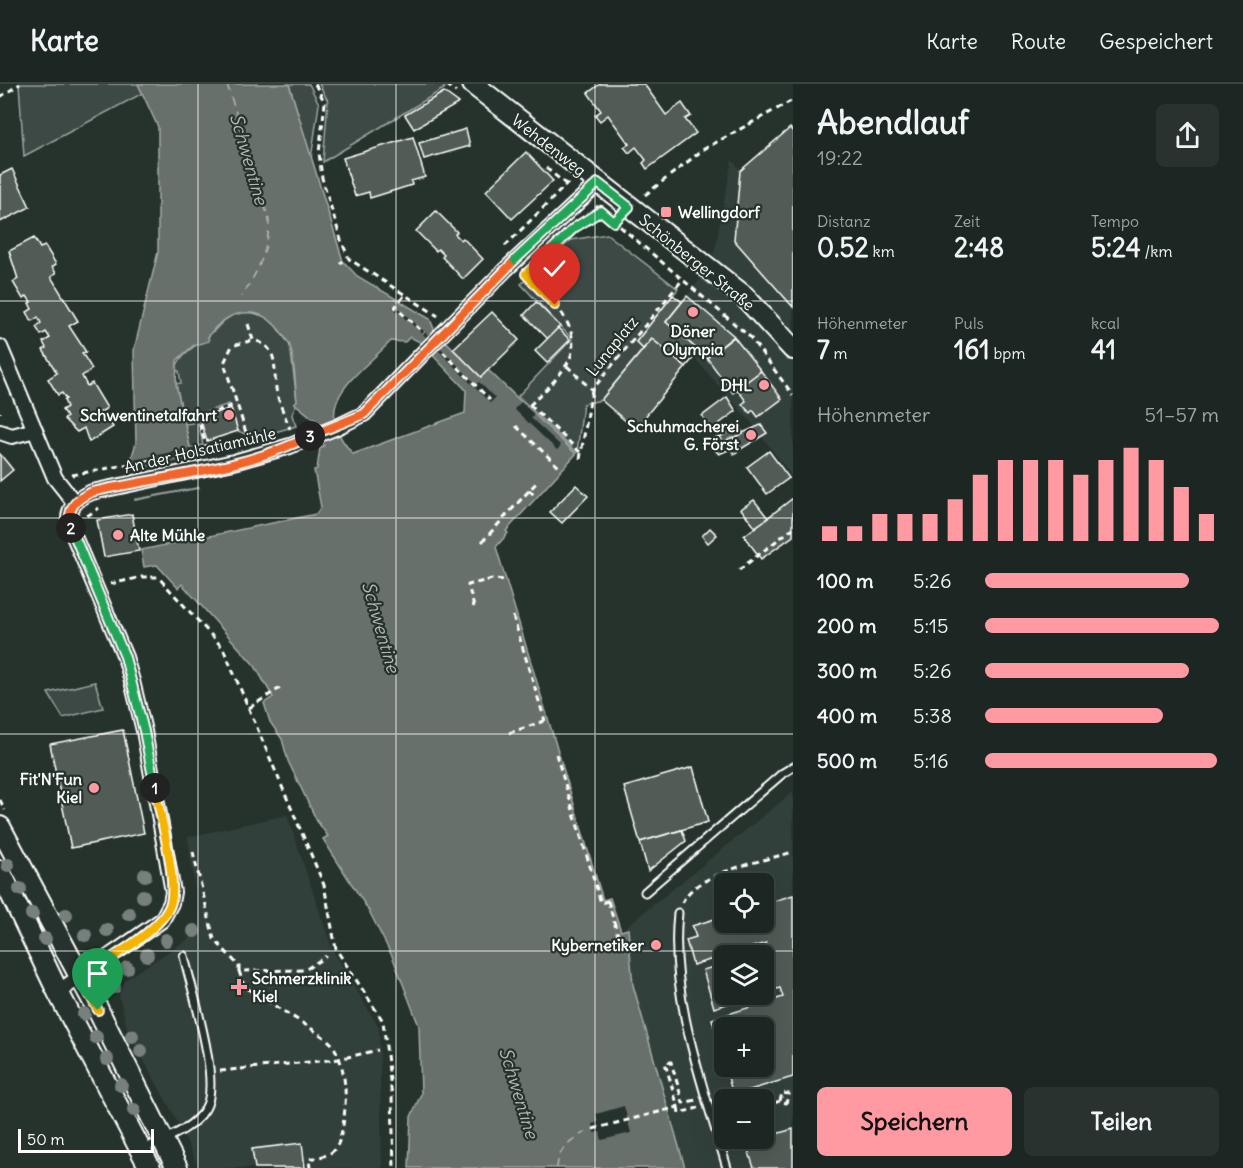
<!DOCTYPE html>
<html lang="de">
<meta charset="utf-8">
<style>
:root{--surface:#1c2622;--page:#29322f;--text:#f1f3f6;--muted:#a0a5a5;--line:#3a4340;--accent:#ff9aa2}
body{margin:0;font-family:Delius,sans-serif;background:var(--page);color:var(--text);height:100vh;display:flex;flex-direction:column;font-size:22px;white-space:nowrap}
*{box-sizing:border-box;margin:0}
p{font-size:20px;color:var(--muted)}
.icon{flex:none;width:33px;height:33px;fill:none;stroke:currentColor;stroke-width:2;stroke-linecap:round;stroke-linejoin:round}
.map{position:relative;flex:1;overflow:hidden}
.sheet{display:flex;flex-direction:column;background:var(--surface);width:450px}
.sheet>*{flex:none}
.tools{position:absolute;left:714px;top:789px;display:grid;gap:12px}
.tools a{display:grid;place-items:center;width:60px;height:60px;border-radius:9px;background:var(--surface);box-shadow:0 6px 24px #0002,0 0 0 2px var(--line);font-size:30px}
.scale{position:absolute;left:18px;bottom:15px;width:136px;box-sizing:border-box;padding-left:6px;border:3px solid #fff;border-top:0;font-size:16px;line-height:21px;white-space:nowrap;color:#fff;-webkit-text-stroke:4px #26332d;paint-order:stroke}
.pin{position:absolute;display:grid;place-items:center;width:51px;height:51px;color:#fff;margin:-62px -26px;border-radius:50% 50% 50% 0;rotate:-45deg;box-shadow:0 0 6px #0007}
.pin .icon{rotate:45deg}
.km{position:absolute;width:30px;height:30px;margin:-15px;border-radius:50%;background:#222;color:#fff;font-size:16px;line-height:30px;text-align:center}
.round{display:grid;place-items:center;flex:none;width:63px;height:63px;border-radius:9px;background:var(--page)}
.head{display:flex;align-items:center;justify-content:space-between;height:102px;padding:0 24px}
h1{font-size:33px;font-weight:800;line-height:45px}
.stats{display:grid;grid-template-columns:repeat(3,1fr);gap:9px;height:102px;padding:6px 24px}
.stats div{display:grid;align-content:center}
.stats b{font-size:26px;font-weight:800}
.stats small{font-size:16px;font-weight:400}
.stats p{font-size:16px}
.chart{height:168px;padding:12px 24px}
.chart p{display:flex;justify-content:space-between}
.chart svg{width:100%;height:108px;margin-top:6px;stroke:var(--accent);stroke-width:6}
.primary-button{display:flex;gap:12px;margin-top:auto;padding:12px 24px}
.primary-button a{flex:1;height:69px;border-radius:9px;background:var(--accent);color:#111;font-size:24px;font-weight:800;line-height:69px;text-align:center}
.primary-button a+a{background:var(--page);color:var(--text)}
ul{padding:0 24px;list-style:none;font-size:20px}
li{display:grid;grid-template-columns:96px 72px 1fr;align-items:center;height:45px}
li i{height:15px;border-radius:8px;background:var(--accent)}
header{display:flex;align-items:center;gap:36px;box-sizing:border-box;height:84px;padding:0 30px;background:var(--surface);border-bottom:2px solid var(--line)}
header strong{font-size:28px}
nav{display:flex;gap:33px;margin-inline-start:auto;font-size:21px}
main{display:flex;flex:1;min-height:0}
.map>svg:first-child{display:block}
</style>
<header>
<strong>Karte</strong>
<nav><a>Karte</a><a>Route</a><a>Gespeichert</a></nav>
</header>
<main>
<div class="map">
<svg width="793" height="1084" viewBox="0 0 793 1084">
<rect width="100%" height="100%" fill="#26332d"/>
<filter id="ink" filterUnits="userSpaceOnUse"><feTurbulence type="fractalNoise" baseFrequency=".0167" numOctaves="2"/><feDisplacementMap in="SourceGraphic" scale="12" xChannelSelector="R" yChannelSelector="G"/><feConvolveMatrix kernelMatrix="1 2 1 2 8 2 1 2 1" color-interpolation-filters="sRGB"/></filter>
<g filter="url(#ink)">
<g fill="#333f3a" fill-rule="evenodd">
<path d="M732,76l61,73v245l-38,-51 -91,-104 43,-52 8,-22z"/>
<path d="M793,708v376h-108l-52,-183 -5,-55 -7,1zM724,800h40v38h-40zM724,872h40v38h-40zM724,944h40v38h-40zM724,1016h40v38h-40z"/>
<path d="M287,731l45,134 47,79 3,140h-183l-26,-55 -45,-81 -9,-37 7,-16 75,-48 -13,-94z"/>
</g>
<g fill="#3e4944" stroke="#9ea4a2" stroke-width="1.5">
<path d="M19,0h119l5,9 -119,63z"/>
<path d="M289,0h20l10,20 -8,55z"/>
<path d="M319,0h122l4,4 -122,74 5,-61z"/>
<path d="M607,150l71,55 -42,53 7,7 -42,51 -18,4 -6,49 -59,-57 54,-57 -51,-55 50,-44z"/>
<path d="M239,228h12l15,5 10,9 14,19 7,56 -5,14 4,11 -42,12 -16,-7 -9,-27 -32,11 6,30 -13,3 -5,-24 7,-1 -1,-13 -9,1 -6,-27 5,-1 -2,-12h-4c5,-18 17,-22 31,-33 13,-10 15,-19 33,-26z"/>
<path d="M95,598l8,26 -40,10 -15,-25z"/>
</g>
<path fill="#67706c" stroke="#a4a9a7" stroke-width="1.5" fill-rule="evenodd" d="M138,0h151l54,177 14,15 73,43 4,10 47,48 7,-7 88,84 -70,77 2,2 -12,14 107,353 7,-2 11,33 7,-2 5,56 52,183h-276l2,-51 10,-23 -2,-68 -26,-68 -24,-47 -46,-72 5,-3 -11,-15 -29,-60 -6,-22 -12,-17 -6,-19 9,-6 -18,-31 -73,-82 -4,4 -21,-23 -13,2 -3,-17 175,-36 5,-7 -7,-37 3,-1 3,-21 4,-2 -9,-26 -21,-17 3,-2c-2,-17 -2,-38 -7,-55 -2,-5 -7,-11 -10,-15 -21,-29 -55,-21 -72,6l1,4 -16,5 -16,14 -1,24 23,104 -64,12 -4,-41 5,-16 -2,-93 24,-98v-125zM410,253l10,5 46,48 -1,23 -112,41c-46,-50 3,-77 38,-113l14,1z"/>
<g fill="#26332d">
<path d="M399,217l-2,6 31,28 7,-7 10,11 -6,7 37,38 3,-2 16,16 -5,5 -54,-55 -6,6 -11,-10 7,-7 -34,-30z"/>
<path d="M521,318l13,12 -3,4 30,28 -4,4 -43,-41z"/>
<path d="M193,364l2,7 -66,14 -1,-8z"/>
<path d="M196,374l6,28 -70,13 -3,-28z"/>
<path d="M624,1022l7,27 -29,7 -2,-8 -6,1 -2,-9 6,-2 -2,-8z"/>
</g>
<g fill="none" stroke-linecap="round" stroke-linejoin="round">
<g stroke="#b3b8b6" stroke-width="1.5" stroke-dasharray="8 6" stroke-linecap="butt">
<path d="M227,0l42,136c0,29 -12,54 -28,77"/>
<path d="M557,1084c1,-22 17,-31 36,-39"/>
</g>
</g>
<g fill="#515c57" stroke="#fff" stroke-width="1.5">
<path d="M600,0h44l22,31 16,-12 9,13 -6,3 11,14 -49,36 -4,-6 3,-3 -10,-13 -7,6 -5,-6 5,-3 -21,-29 -8,6 -5,-6 6,-4 -13,-18z"/>
<path d="M444,8l15,11 -45,26 -9,-14z"/>
<path d="M790,44l3,4v175l-59,-67 6,-69z"/>
<path d="M466,45l4,17 -46,13 -5,-16z"/>
<path d="M413,53l12,40 -14,4 1,4 -42,13 -1,-6 -14,4 -12,-38z"/>
<path d="M526,68l27,29 -41,38 -26,-28z"/>
<path d="M12,85l18,38 -30,15v-47z"/>
<path d="M436,127l21,21 -2,2 6,6 2,-2 20,21 -20,20 -21,-22 2,-2 -6,-6 -2,2 -20,-20z"/>
<path d="M34,154l6,10 5,-2 11,18 -4,3 4,6 -5,4 27,44 -9,5 17,26 -4,1 10,16 -10,7 5,10 5,-3 15,25 -8,5 4,5 3,-2 7,11 -24,15 -5,-14 -7,4 -13,-13 3,-2 -5,-7 5,-3 -3,-7 2,-1 -4,-6 -4,2 -10,-16 9,-6 -14,-23 3,-2 -3,-6 7,-4 -4,-6 -5,3 -5,-8 5,-4 -3,-6 -6,4 -5,-9 5,-3 -3,-6 2,-1 -4,-6 -4,3 -10,-17 5,-3 -9,-28z"/>
<path d="M673,211l9,7 -16,20 33,29 -13,16 -34,-28 -9,10 -7,-7z"/>
<path d="M687,212l47,40 -27,22 -41,-36z"/>
<path d="M536,218l24,24 -12,13 -24,-24z"/>
<path d="M492,228l27,28 -38,37 -28,-28z"/>
<path d="M558,244l12,12 -23,23 -12,-12z"/>
<path d="M734,253l27,34 -28,22 -26,-35z"/>
<path d="M652,255l34,28 -51,62 -34,-29z"/>
<path d="M761,287l21,28 -24,18 -5,-7 -3,3 -8,-9 4,-3 -9,-12z"/>
<path d="M727,313l9,14 -24,18 -10,-13z"/>
<path d="M231,324l7,23 -31,10 -7,-23z"/>
<path d="M761,341l6,8 -26,16 -8,-12z"/>
<path d="M738,342l5,7 -19,10 -4,-6z"/>
<path d="M719,352l5,7 -12,5 -3,-7z"/>
<path d="M733,353l8,12 -7,5 -9,-13z"/>
<path d="M726,358l5,7 -12,5 -6,-6z"/>
<path d="M769,367l20,27 -22,16 -20,-27z"/>
<path d="M0,370l13,16 -13,11z"/>
<path d="M576,401l12,11 -26,27 -12,-11z"/>
<path d="M793,414v38l-32,23 -17,-23z"/>
<path d="M754,416l14,18 -13,9 -14,-18z"/>
<path d="M132,430l7,37 -35,6 -7,-37z"/>
<path d="M710,444l7,7 -9,8 -6,-7z"/>
<path d="M123,646l21,103 -73,15 -21,-104z"/>
<path d="M693,683l15,55 -68,20 -16,-55z"/>
<path d="M682,746l4,11 -38,30 -8,-29z"/>
<path d="M793,811v182l-60,18 -7,-25 8,-4h30v-38h-40v14l-5,1 -7,-24 71,-22 -3,-9 -16,5v-37h-12l16,-5 -2,-8 -73,22 -7,-25 10,-3 -4,-11 32,-10v6h40v-18z"/>
<path d="M724,880v30h34l-44,14 -11,-38z"/>
<path d="M793,1045v39h-39l-8,-25z"/>
<path d="M302,1059l3,25h-50l-3,-19z"/>
</g>
<g fill="none" stroke-linecap="round" stroke-linejoin="round">
<g stroke="#fff" stroke-width="11">
<g id="lane">
<path d="M645,808l138,-119 10,-6"/>
<path d="M678,829c-9,84 26,175 49,255"/>
<path d="M143,1065c21,-10 49,-19 62,-40 17,-26 -14,-121 -21,-153"/>
</g>
</g>
<g stroke="#fff" stroke-width="18">
<g id="street">
<path d="M441,251l64,-65 93,-87"/>
<path d="M0,263l55,131 19,24"/>
<path d="M0,348l12,4 23,-6"/>
<path d="M58,908l104,-72 9,-17 2,-11 -29,-161 -12,-50 -7,-24 -55,-130c-4,-18 5,-28 22,-35l142,-30 56,-16 47,-19 27,-13 62,-64"/>
</g>
</g>
<g stroke="#fff" stroke-width="24">
<g id="secondary">
<path d="M473,0l271,212 49,53"/>
<path d="M0,743l98,183 79,158"/>
<path d="M0,787l58,121 92,176"/>
</g>
</g>
<g stroke="#fff" stroke-width="3" stroke-dasharray="6 4.5" stroke-linecap="butt">
<path d="M315,0l10,19 -6,50 3,25 19,62 8,19 89,57"/>
<path d="M446,0l10,8"/>
<path d="M0,13l20,-13"/>
<path d="M546,84l21,17"/>
<path d="M645,111l59,-46 89,-49"/>
<path d="M596,122l154,131 43,58"/>
<path d="M576,143l25,-16"/>
<path d="M505,162l63,-63"/>
<path d="M340,180l3,-3"/>
<path d="M526,190c23,22 64,59 39,93 -10,15 -25,28 -38,41"/>
<path d="M404,212l-9,11 29,26"/>
<path d="M248,240l5,16c29,7 19,32 24,54 3,12 9,24 13,35"/>
<path d="M443,268l47,48"/>
<path d="M567,282l25,24 91,-111"/>
<path d="M530,321l50,47"/>
<path d="M0,328v1"/>
<path d="M516,342l45,43"/>
<path d="M249,358l-25,-79 8,-17 21,-6"/>
<path d="M207,366l-9,-32 38,-14"/>
<path d="M580,375l12,-69"/>
<path d="M72,391l138,-26"/>
<path d="M529,406l7,7"/>
<path d="M87,432l12,-8"/>
<path d="M482,458l55,-60"/>
<path d="M739,486l54,-42"/>
<path d="M110,500l32,-7h16l65,71 101,237 12,64 47,72 9,76 2,71"/>
<path d="M474,523l-6,-22 24,-6 14,1"/>
<path d="M513,532l32,105"/>
<path d="M249,624l31,-20"/>
<path d="M509,649l38,-13"/>
<path d="M556,670l45,149 10,-3"/>
<path d="M0,716l5,10"/>
<path d="M193,768l21,87 25,27v5l66,-1 21,-14"/>
<path d="M608,817l12,41"/>
<path d="M682,819c12,-30 81,-42 111,-51"/>
<path d="M239,887l5,15c16,12 80,48 88,58 15,22 15,56 11,81 -5,26 -8,30 -34,34l1,9"/>
<path d="M220,987l119,-12 39,-9"/>
<path d="M764,1022l16,-5 6,2 3,-9 -7,-1 -2,8"/>
<path d="M678,1023l1,6 19,-5"/>
<path d="M764,1033l2,4 -2,4"/>
<path d="M593,1045l85,-22 -13,-44 6,-1 12,41 13,-3"/>
</g>
<use href="#lane" stroke="#26332d" stroke-width="7"/>
<use href="#street" stroke="#26332d" stroke-width="14"/>
<use href="#secondary" stroke="#26332d" stroke-width="20"/>
<g stroke="#fff" stroke-width="18" stroke-linecap="butt">
<path id="street-bridge" d="M426,266l15,-15"/>
</g>
<use href="#street-bridge" stroke="#26332d" stroke-width="14"/>
</g>
<g fill="#78807d">
<circle cx="8" cy="781" r="7"/>
<circle cx="145" cy="791" r="7"/>
<circle cx="20" cy="805" r="7"/>
<circle cx="143" cy="812" r="7"/>
<circle cx="32" cy="830" r="7"/>
<circle cx="129" cy="830" r="7"/>
<circle cx="66" cy="831" r="7"/>
<circle cx="107" cy="846" r="7"/>
<circle cx="194" cy="847" r="7"/>
<circle cx="85" cy="851" r="7"/>
<circle cx="45" cy="855" r="7"/>
<circle cx="166" cy="856" r="7"/>
<circle cx="147" cy="871" r="7"/>
<circle cx="127" cy="884" r="7"/>
<circle cx="114" cy="903" r="7"/>
<circle cx="84" cy="930" r="7"/>
<circle cx="132" cy="952" r="7"/>
<circle cx="96" cy="953" r="7"/>
<circle cx="141" cy="967" r="7"/>
<circle cx="107" cy="975" r="7"/>
<circle cx="121" cy="1001" r="7"/>
<circle cx="134" cy="1026" r="7"/>
</g>
</g>
<g fill="none" stroke-linecap="round" stroke-linejoin="round" filter="url(#ink)">
<g stroke="#fff" stroke-width="12">
<path id="split-1" d="M98,926l-18,-33c23,-14 85,-48 91,-75 6,-23 -11,-88 -16,-114"/>
</g>
<g stroke="#fff" stroke-width="12">
<path id="split-2" d="M71,444l54,129 19,74 11,57"/>
</g>
<g stroke="#fff" stroke-width="12">
<path id="split-3" d="M71,444c-5,-19 4,-29 21,-36 71,-16 152,-22 218,-56"/>
</g>
<g stroke="#fff" stroke-width="12">
<path id="split-4" d="M310,352l54,-22 151,-154"/>
</g>
<g stroke="#fff" stroke-width="12">
<path id="split-5" d="M515,176l83,-77 31,24 -15,15 -13,-11 -27,17 -36,35"/>
</g>
<g stroke="#fff" stroke-width="12">
<path id="split-6" d="M538,179l-12,11 29,31"/>
</g>
<use href="#split-1" stroke="#f5b400" stroke-width="8"/>
<use href="#split-2" stroke="#22a559" stroke-width="8"/>
<use href="#split-3" stroke="#f0652b" stroke-width="8"/>
<use href="#split-4" stroke="#f0652b" stroke-width="8"/>
<use href="#split-5" stroke="#22a559" stroke-width="8"/>
<use href="#split-6" stroke="#f5b400" stroke-width="8"/>
</g>
<path fill="none" stroke="#fff" stroke-width="1.5" stroke-opacity="0.55" d="M198,0v1084M396,0v1084M595,0v1084M0,217h793M0,434h793M0,650h793M0,867h793"/>
<g fill="#ff9aa2" stroke="#26332d" stroke-width="2">
<rect x="660" y="122" width="12" height="12" rx="3"/>
<circle cx="693" cy="228" r="6"/>
<circle cx="764" cy="301" r="6"/>
<circle cx="229" cy="331" r="6"/>
<circle cx="751" cy="351" r="6"/>
<circle cx="118" cy="451" r="6"/>
<circle cx="94" cy="704" r="6"/>
<circle cx="656" cy="861" r="6"/>
<path d="M236 894h6v6h6v6h-6v6h-6v-6h-6v-6h6z"/>
</g>
<g text-anchor="middle" dominant-baseline="central" stroke-width="4.5" stroke-linejoin="round" paint-order="stroke">
<g font-size="16" fill="#fff" stroke="#26332d">
<text transform="translate(549 61) rotate(38)">Wehdenweg</text>
<text transform="translate(697 178) rotate(39)">Schönberger Straße</text>
<text transform="translate(612 262) rotate(-51)">Lunaplatz</text>
<text transform="translate(200 366) rotate(-13)">An der Holsatiamühle</text>
</g>
<g font-size="16" font-weight="bold" fill="#fff" stroke="#26332d" text-anchor="end">
<text x="678" y="128" text-anchor="start">Wellingdorf</text>
<text x="693" y="247" text-anchor="middle">Döner<tspan x="693" dy="18">Olympia</tspan></text>
<text x="752" y="301">DHL</text>
<text x="217" y="331">Schwentinetalfahrt</text>
<text x="739" y="342">Schuhmacherei<tspan x="739" dy="18">G. Först</tspan></text>
<text x="130" y="451" text-anchor="start">Alte Mühle</text>
<text x="82" y="695">Fit'N'Fun<tspan x="82" dy="18">Kiel</tspan></text>
<text x="644" y="861">Kybernetiker</text>
<text x="252" y="894" text-anchor="start">Schmerzklinik<tspan x="252" dy="18">Kiel</tspan></text>
</g>
<g font-size="18" font-style="italic" fill="#b3b8b6" stroke="#26332d">
<text transform="translate(249 75) rotate(74)">Schwentine</text>
<text transform="translate(381 543) rotate(74)">Schwentine</text>
<text transform="translate(519 1009) rotate(73)">Schwentine</text>
</g>
</g>
</svg>
<div class="tools">
<a><svg class="icon" aria-label="locate" viewBox="0 0 24 24"><circle cx="12" cy="12" r="6"/><path d="M12 2v4M12 18v4M2 12h4M18 12h4"/></svg></a>
<a><svg class="icon" aria-label="layers" viewBox="0 0 24 24"><path d="M12 4l9 5-9 5-9-5zM3 14l9 5 9-5"/></svg></a>
<a>+</a>
<a>−</a>
</div>
<div class="scale">50 m</div>
<div class="pin" style="left:98px;top:926px;background:#1e9e55"><svg class="icon" aria-label="arrive" viewBox="0 0 24 24"><path d="M6 21V4h12l-3 4 3 4H6"/></svg></div>
<div class="pin" style="left:555px;top:221px;background:#d93025"><svg class="icon" aria-label="check" viewBox="0 0 24 24"><path d="M5 12l5 5 9-10"/></svg></div>
<b class="km" style="left:155px;top:704px">1</b>
<b class="km" style="left:71px;top:444px">2</b>
<b class="km" style="left:310px;top:352px">3</b>
</div>
<section class="sheet">
<div class="head"><div><h1>Abendlauf</h1><p>19:22</p></div><a class="round"><svg class="icon" aria-label="share" viewBox="0 0 24 24"><path d="M12 15V3M7 8l5-5 5 5M5 13v7h14v-7"/></svg></a></div>
<div class="stats">
<div><p>Distanz</p><b>0.52<small> km</small></b></div>
<div><p>Zeit</p><b>2:48</b></div>
<div><p>Tempo</p><b>5:24<small> /km</small></b></div>
</div>
<div class="stats">
<div><p>Höhenmeter</p><b>7<small> m</small></b></div>
<div><p>Puls</p><b>161<small> bpm</small></b></div>
<div><p>kcal</p><b>41</b></div>
</div>
<div class="chart"><p><span>Höhenmeter</span>51–57 m</p>
<svg viewBox="0 0 160 44" preserveAspectRatio="none"><path d="M5 44V38M15 44V38M25 44V33M35 44V33M45 44V33M55 44V27M65 44V17M75 44V11M85 44V11M95 44V11M105 44V17M115 44V11M125 44V6M135 44V11M145 44V22M155 44V33"/></svg>
</div>
<ul>
<li><b>100 m</b>5:26<i style="width:87%"></i></li>
<li><b>200 m</b>5:15<i style="width:100%"></i></li>
<li><b>300 m</b>5:26<i style="width:87%"></i></li>
<li><b>400 m</b>5:38<i style="width:76%"></i></li>
<li><b>500 m</b>5:16<i style="width:99%"></i></li>
</ul>
<div class="primary-button"><a>Speichern</a><a>Teilen</a></div>
</section>
</main>
